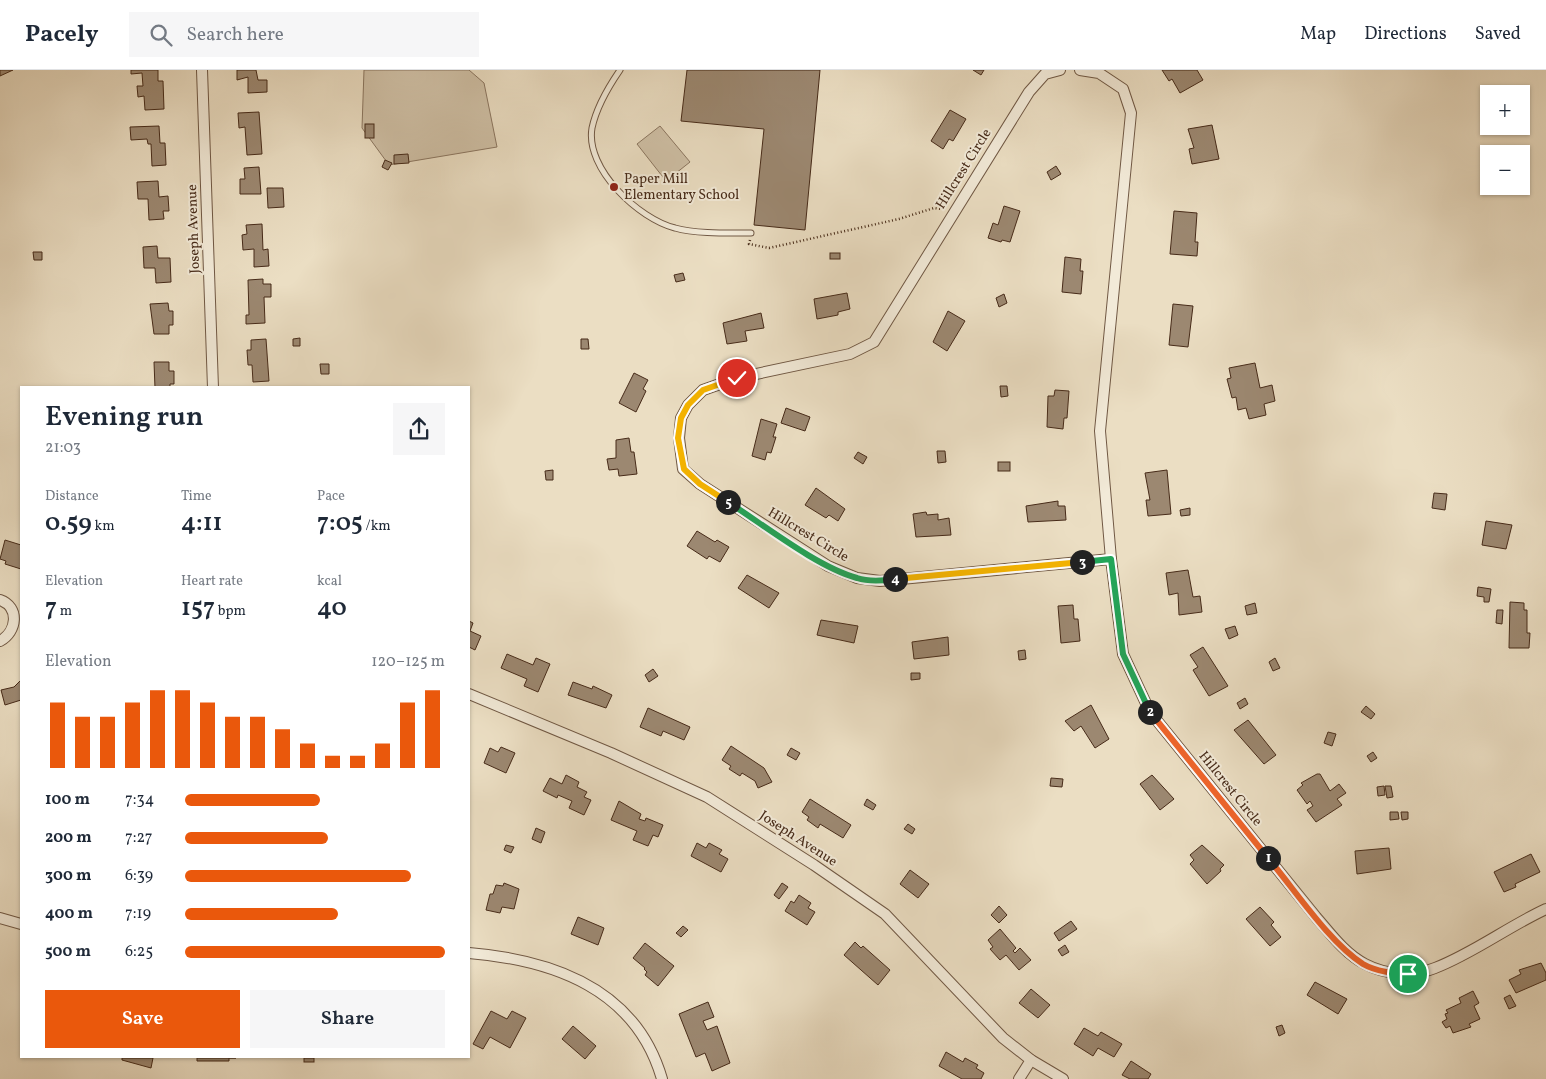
<!DOCTYPE html>
<meta charset="utf-8">
<style>
:root{--surface:#fff;--page:#f6f6f7;--text:#1f2937;--muted:#747a83;--line:#e0e1e3;--accent:#ea580c}
body{margin:0;font-family:Vollkorn,serif;background:var(--page);color:var(--text);height:100vh;display:flex;flex-direction:column;font-size:19px;white-space:nowrap}
*{box-sizing:border-box;margin:0}
p{font-size:16px;color:var(--muted)}
.icon{flex:none;width:28px;height:28px;fill:none;stroke:currentColor;stroke-width:2;stroke-linecap:round;stroke-linejoin:round}
.map{position:relative;flex:1;overflow:hidden}
.panel{position:absolute;left:20px;top:316px;width:450px;height:672px;display:flex;flex-direction:column;background:var(--surface);border-radius:0px;box-shadow:0 1px 4px #0004}
.panel>*{flex:none}
.controls{position:absolute;left:1480px;top:15px;display:grid;gap:10px}
.controls a{display:grid;place-items:center;width:50px;height:50px;border-radius:0px;background:var(--surface);box-shadow:0 1px 4px #0004;font-size:25px}
.pin{position:absolute;display:grid;place-items:center;width:42px;height:42px;color:#fff;margin:-21px;border:2px solid #fff;border-radius:50%;box-shadow:0 1px 5px #0007}
.km{position:absolute;width:25px;height:25px;margin:-12px;border-radius:50%;background:#222;color:#fff;font-size:14px;line-height:25px;text-align:center}
.round{display:grid;place-items:center;flex:none;width:52px;height:52px;border-radius:0px;background:var(--page)}
.overview{display:flex;align-items:center;justify-content:space-between;height:85px;padding:0 25px}
h1{font-size:28px;font-weight:600;line-height:38px}
.figures{display:grid;grid-template-columns:repeat(3,1fr);gap:8px;height:85px;padding:5px 25px}
.figures div{display:grid;align-content:center}
.figures b{font-size:25px;font-weight:600}
.figures small{font-size:14px;font-weight:400}
.figures p{font-size:14px}
.chart{height:140px;padding:10px 25px}
.chart p{display:flex;justify-content:space-between}
.chart svg{width:100%;height:90px;margin-top:5px;stroke:var(--accent);stroke-width:6}
.button{display:flex;gap:10px;margin-top:auto;padding:10px 25px}
.button a{flex:1;height:58px;border-radius:0px;background:var(--accent);color:#fff;font-size:20px;font-weight:600;line-height:58px;text-align:center}
.button a+a{background:var(--page);color:var(--text)}
ul{padding:0 25px;list-style:none;font-size:16px}
li{display:grid;grid-template-columns:80px 60px 1fr;align-items:center;height:38px}
li i{height:12px;border-radius:6px;background:var(--accent)}
header{display:flex;align-items:center;gap:30px;box-sizing:border-box;height:70px;padding:0 25px;background:var(--surface);border-bottom:1px solid var(--line)}
header strong{font-size:24px}
nav{display:flex;gap:28px;margin-inline-start:auto;font-size:18px}
.search{width:350px;height:45px;background:var(--page);display:flex;align-items:center;gap:12px;box-sizing:border-box;padding:0 18px;border-radius:0px;color:var(--muted);font-size:19px}
.map>svg:first-child{display:block}
</style>
<header>
<strong>Pacely</strong>
<div class="search"><svg class="icon" aria-label="search" viewBox="0 0 24 24"><circle cx="10" cy="10" r="6"/><path d="M15 15l6 6"/></svg>Search here</div>
<nav><a>Map</a><a>Directions</a><a>Saved</a></nav>
</header>
<div class="map">
<svg width="1546" height="1009" viewBox="0 0 1546 1009">
<rect width="100%" height="100%" fill="#ebdec3"/>
<filter id="stains"><feTurbulence type="fractalNoise" baseFrequency=".004" numOctaves="4"/><feColorMatrix values="0 0 0 0 .2 0 0 0 0 .09 0 0 0 0 .02 0 0 0 .5 -.17"/></filter>
<radialGradient id="worn" r=".72"><stop offset=".6" stop-color="#630" stop-opacity="0"/><stop offset="1" stop-color="#630" stop-opacity=".3"/></radialGradient>
<g fill="#cfc0a6" stroke="#8b7660">
<path d="M364,0h105l15,13 13,64 -108,18 -27,-37z"/>
<path d="M660,56l30,36 -24,19 -29,-37z"/>
</g>
<g fill="#9c8871" stroke="#472b19">
<path d="M0,0h13l-13,6z"/>
<path d="M131,0h27v11h5l1,28 -19,1 -1,-14 -6,1 -1,-11h6l-1,-13 -11,1z"/>
<path d="M237,0h19l2,10h9v12l-19,1v-16l-11,3z"/>
<path d="M687,0h133l-15,160 -51,-5 10,-96 -83,-8z"/>
<path d="M973,0h11l-3,5z"/>
<path d="M1162,0h35l6,10 -23,13 -8,-14 -3,2z"/>
<path d="M950,40l16,9 -13,22 -4,-2 -6,10 -12,-8z"/>
<path d="M259,42l3,42 -15,1 -2,-28 -6,1 -1,-15z"/>
<rect x="365" y="54" width="9" height="14"/>
<path d="M1212,55l7,34 -27,5 -3,-15 5,-1 -6,-19z"/>
<path d="M159,56l1,17h5l1,22 -14,1 -1,-22h-3l-1,-5 -16,1 -1,-13z"/>
<path d="M408,84l1,9 -15,1v-9z"/>
<path d="M385,90l7,3 -4,7 -6,-3z"/>
<path d="M1056,96l5,8 -10,6 -4,-8z"/>
<path d="M259,97l2,27h-21v-15h5l-1,-11z"/>
<path d="M158,111l1,16 9,-1 1,15h-6l1,8 -15,1 -1,-21h-10l-1,-17z"/>
<path d="M267,118h16l1,19 -16,1z"/>
<path d="M1004,136l16,5 -10,31 -8,-2 -1,2 -13,-4 5,-15 5,2z"/>
<path d="M1174,141l23,2 -2,29h3l-1,14 -27,-2z"/>
<path d="M262,154l1,26 5,-1 1,17 -15,1v-18l-11,1 -1,-15 5,-1 -1,-9z"/>
<path d="M157,176l1,12h12l1,24 -15,1 -1,-15h-11l-1,-21z"/>
<path d="M33,182h9v8h-8z"/>
<rect x="830" y="183" width="10" height="6"/>
<path d="M1065,187l16,2 -1,12h3l-2,23 -19,-2z"/>
<path d="M683,203l2,7 -9,2 -2,-7z"/>
<path d="M263,209v5h8v13h-7l1,26 -19,1v-9h3l-1,-35z"/>
<path d="M847,223l3,16 -12,3v3l-21,4 -3,-20z"/>
<path d="M1004,224l3,9 -8,4 -3,-9z"/>
<path d="M168,233l1,8h4v14h-4v9h-15l-4,-30z"/>
<path d="M1173,234l20,2 -5,41 -19,-2z"/>
<path d="M948,241l17,10 -18,30 -14,-9z"/>
<path d="M761,243l3,15 -19,3 2,10 -20,3 -4,-21z"/>
<path d="M300,268v8h-7v-7z"/>
<path d="M266,269l3,42 -16,1 -1,-17h-4l-1,-15h4v-10z"/>
<path d="M581,269h7l1,10h-8z"/>
<path d="M154,292h15v9h5v13h-4v4h-15z"/>
<path d="M1255,293l5,25 12,-3 3,16 -11,3 2,11 -17,4 -3,-11 -8,2 -2,-13 -4,1 -5,-19 4,-1 -2,-10z"/>
<path d="M320,294h9v10h-8z"/>
<path d="M634,303l14,7 -5,9 3,2 -10,21 -17,-9z"/>
<path d="M1000,316h7l1,10 -7,1z"/>
<path d="M1055,320l14,1 -2,27h-3l-1,11 -16,-2 1,-31h6z"/>
<path d="M786,338l24,9 -5,14 -24,-8z"/>
<path d="M761,349l16,5 -4,13h3l-5,16 -4,-1 -2,8 -13,-4z"/>
<path d="M629,368l2,14h3l3,22 -18,2 -1,-7 -9,1 -2,-11 9,-1v-18z"/>
<path d="M937,381h8l1,11 -8,1z"/>
<path d="M858,382l9,5 -4,7 -9,-6z"/>
<rect x="998" y="392" width="12" height="9"/>
<path d="M553,400v10h-7l-1,-9z"/>
<path d="M1167,400l4,44 -23,2 -2,-16h4l-5,-27z"/>
<path d="M816,418l29,21 -7,12 -9,-6 -3,3 -21,-13z"/>
<path d="M1434,423l13,1 -2,16 -13,-2z"/>
<path d="M1058,431v5h7l1,14 -38,2 -2,-16z"/>
<path d="M1190,438v7l-9,1 -1,-6z"/>
<path d="M926,442l1,3 11,-1v6l11,-2 2,17 -35,2 -3,-23z"/>
<path d="M1486,451l26,4 -6,24 -24,-4z"/>
<path d="M697,461l18,11 2,-2 12,7 -9,15 -11,-6 -2,3 -20,-13z"/>
<path d="M5,470l16,5v24l-16,-5 1,-3 -6,-2z"/>
<path d="M1188,500l5,27 7,-1 2,16 -23,3 -1,-22 -9,2 -3,-22z"/>
<path d="M747,505l32,18 -10,15 -31,-20z"/>
<path d="M1478,517l13,2 -2,13h-5v-5l-7,-1z"/>
<path d="M1510,532l14,1v7h3v23h3l-1,15h-20z"/>
<path d="M1255,533l2,10 -10,2 -2,-9z"/>
<path d="M1073,535l1,14h4l2,22 -19,2 -3,-37z"/>
<path d="M1497,540h6l-1,14 -6,-1z"/>
<path d="M821,550l37,6 -4,17 -37,-8z"/>
<path d="M469,551l4,2 -3,8 11,5 -6,14 -6,-3z"/>
<path d="M1235,556l3,9 -9,4 -4,-10z"/>
<path d="M948,567l1,18 -35,4 -2,-17z"/>
<path d="M1203,577l25,39 -19,10 -16,-26 5,-3 -8,-12z"/>
<path d="M1025,580l1,9 -7,1 -1,-9z"/>
<path d="M507,584l26,11 3,-7 14,6 -12,28 -14,-6 3,-7 -26,-11z"/>
<path d="M1275,588l5,10 -7,3 -4,-9z"/>
<path d="M653,599l5,7 -9,6 -4,-7z"/>
<path d="M911,603h9v6l-9,1z"/>
<path d="M21,610v20l-16,5 -4,-15 13,-3z"/>
<path d="M573,612l19,7 1,-3 19,9 -6,13 -38,-13z"/>
<path d="M1245,628l3,6 -8,5 -3,-6z"/>
<path d="M1091,635l18,34 -14,9 -14,-22 -7,5 -9,-10z"/>
<path d="M1366,636l9,8 -4,5 -10,-7z"/>
<path d="M648,638l42,19 -6,13 -21,-9 -2,5 -21,-9z"/>
<path d="M1248,650l28,35 -12,9 -30,-34z"/>
<path d="M1328,662l8,2 -4,12 -8,-3z"/>
<path d="M731,676l33,22 8,14 -14,6 -3,-7 -13,-8 -2,3 -11,-7 2,-3 -9,-6z"/>
<path d="M501,677l14,6 -9,20 -22,-10 6,-15 8,4z"/>
<path d="M791,678l9,5 -4,7 -9,-5z"/>
<path d="M1373,682l4,6 -6,4 -4,-6z"/>
<path d="M1317,704h3l10,17 9,-7 7,9 -9,6 5,6 -26,17 -9,-12 6,-4 -3,-5 -3,3 -10,-14 6,-5 -2,-2z"/>
<path d="M566,705l13,7 -2,5 10,5 -3,5 7,3 -7,15 -15,-7 3,-7 -14,-6 -1,3 -14,-7 7,-13 12,6z"/>
<path d="M1152,705l22,24 -14,11 -20,-26z"/>
<path d="M1051,708l12,1 -1,8 -12,-1z"/>
<path d="M1384,716l1,9 -7,1 -1,-9z"/>
<path d="M1385,716h6l2,11 -6,1z"/>
<path d="M810,729l41,26 -8,13 -23,-14 -2,4 -11,-8 2,-3 -7,-5z"/>
<path d="M867,729l9,6 -3,5 -9,-5z"/>
<path d="M619,731l22,13 -2,5 6,2 1,-3 17,7 -5,12 -5,-2 -5,11 -15,-6 4,-9 -26,-11z"/>
<path d="M1390,742h8l1,7 -9,1z"/>
<path d="M1401,742h7v7l-6,1z"/>
<path d="M908,754l7,5 -3,5 -8,-5z"/>
<path d="M536,758l9,4 -4,11 -9,-4z"/>
<path d="M697,773l9,5 3,-5 13,7 -3,4 9,5 -7,13 -30,-16z"/>
<path d="M506,775l8,2 -3,6 -7,-3z"/>
<path d="M1202,775l22,20 -4,4 1,2 -14,13 -17,-20 4,-4 -4,-5z"/>
<path d="M1389,778l2,21 -34,5 -2,-23z"/>
<path d="M1531,784l9,18 -25,12 1,3 -12,5 -10,-20z"/>
<path d="M910,800l19,14 -11,14 -18,-14z"/>
<path d="M504,813l15,6 -5,20 -12,-2 -2,6 -14,-3 4,-16h3l3,-9 7,1z"/>
<path d="M782,813l6,4 -9,12 -5,-4z"/>
<path d="M799,825l12,8 -3,5 7,4 -8,13 -22,-14 6,-10 3,2z"/>
<path d="M999,836l8,9 -8,8 -8,-8z"/>
<path d="M1260,837l14,15 -3,3 10,12 -11,9 -24,-27z"/>
<path d="M578,847l26,11 -6,17 -27,-11z"/>
<path d="M1071,851l6,8 -18,12 -5,-8z"/>
<path d="M683,856l5,4 -7,7 -5,-4z"/>
<path d="M1000,859l16,19 -3,3 2,2 5,-5 11,12 -12,10 -13,-15 -6,5 -10,-11 3,-2 -5,-7z"/>
<path d="M855,872l6,6 2,-2 27,24 -12,15 -34,-30z"/>
<path d="M645,873l29,23 -16,20 -13,-11 2,-3 -3,-3 1,-1 -12,-10z"/>
<path d="M1065,875l4,7 -7,4 -4,-6z"/>
<path d="M1541,893l5,10v7l-30,13 -7,-13 12,-6 -2,-4z"/>
<path d="M1315,912l32,17 -9,15 -31,-19z"/>
<path d="M1031,919l19,16 -12,13 -19,-15z"/>
<path d="M1473,921l6,12 -5,3 6,13 -11,5 2,3 -18,6 -3,-7 -4,2 -4,-6 5,-3 -2,-5 3,-1 -2,-3 15,-7 -2,-5z"/>
<path d="M1510,925l6,11 -7,3 -5,-11z"/>
<path d="M708,932l6,15 -11,4 4,9 10,-4 13,37 -18,8 -7,-18 -9,4 -17,-43z"/>
<path d="M491,941l16,8 5,-8 14,7 -16,30 -20,-11 -7,12 -10,-5z"/>
<path d="M1282,955l3,8 -6,3 -3,-9z"/>
<path d="M573,956l23,20 -11,13 -23,-20z"/>
<path d="M1084,958l14,8 3,-4 21,12 -8,13 -16,-9 -5,8 -19,-12z"/>
<path d="M946,982l17,10 2,-4 13,7 -2,3 8,5 -3,6h-19l-23,-13z"/>
<path d="M122,988h31l-2,10 -29,-8z"/>
<path d="M197,988h39h-7v3h-32z"/>
<rect x="304" y="988" width="10" height="4"/>
<path d="M1131,991l20,13 -3,5h-18l-8,-4z"/>
</g>
<g fill="none" stroke-linecap="round" stroke-linejoin="round">
<g stroke="#705844" stroke-width="7">
<path id="lane" d="M620,0c-11,16 -24,39 -28,58 -7,41 47,91 83,100 21,6 53,5 76,5"/>
</g>
<g stroke="#705844" stroke-width="12">
<g id="street">
<path d="M202,0l11,318"/>
<path d="M1060,0l-15,4 -16,18 -155,250 -24,12 -113,24 -34,12 -15,15 -7,13 -2,20 4,31 17,15 128,82 29,12 23,3 231,-22"/>
<path d="M1080,0l19,3 24,16 8,24 -31,318 11,128 12,95 27,58 166,205c14,16 29,37 49,47 21,11 48,13 70,4 37,-14 74,-42 111,-59"/>
<path d="M0,530c20,7 17,32 0,41"/>
<path d="M469,624l142,59 96,44 107,68 71,49 118,124 28,22 32,19"/>
<path d="M0,848l21,6"/>
<path d="M469,883c85,7 167,36 193,126"/>
<path d="M1019,1009l12,-19"/>
</g>
</g>
<path stroke="#472b19" stroke-width="2.5" stroke-dasharray="1 2.5" stroke-linecap="butt" d="M750,170l-1,4 20,4 130,-29 35,-11 7,1"/>
<use href="#lane" stroke="#f2ead8" stroke-width="5"/>
<use href="#street" stroke="#f2ead8" stroke-width="10"/>
</g>
<g fill="none" stroke-linecap="round" stroke-linejoin="round">
<g stroke="#fff" stroke-width="10">
<path id="split-1" d="M1268,788c27,32 61,84 95,106 14,8 30,9 45,10"/>
</g>
<g stroke="#fff" stroke-width="10">
<path id="split-2" d="M1150,642l118,146"/>
</g>
<g stroke="#fff" stroke-width="10">
<path id="split-3" d="M1082,492l29,-3 12,95 27,58"/>
</g>
<g stroke="#fff" stroke-width="10">
<path id="split-4" d="M895,509l187,-17"/>
</g>
<g stroke="#fff" stroke-width="10">
<path id="split-5" d="M728,432c36,23 89,65 129,76 12,4 25,3 38,1"/>
</g>
<g stroke="#fff" stroke-width="10">
<path id="split-6" d="M728,432l-28,-18 -16,-15 -6,-31 3,-20 7,-13 15,-15 34,-12"/>
</g>
<use href="#split-1" stroke="#f0652b" stroke-width="6"/>
<use href="#split-2" stroke="#f0652b" stroke-width="6"/>
<use href="#split-3" stroke="#22a559" stroke-width="6"/>
<use href="#split-4" stroke="#f5b400" stroke-width="6"/>
<use href="#split-5" stroke="#22a559" stroke-width="6"/>
<use href="#split-6" stroke="#f5b400" stroke-width="6"/>
</g>
<circle fill="#8f2418" stroke="#f2ead8" stroke-width="2" cx="614" cy="117" r="5"/>
<g text-anchor="middle" dominant-baseline="central" stroke-width="4" stroke-linejoin="round" paint-order="stroke">
<g font-size="14" fill="#472b19" stroke="#f2ead8">
<text transform="translate(964 99) rotate(-58)">Hillcrest Circle</text>
<text transform="translate(194 159) rotate(-92)">Joseph Avenue</text>
<text transform="translate(808 465) rotate(31)">Hillcrest Circle</text>
<text transform="translate(1230 719) rotate(51)">Hillcrest Circle</text>
<text transform="translate(798 769) rotate(33)">Joseph Avenue</text>
</g>
<g font-size="14" fill="#472b19" stroke="#f2ead8" text-anchor="start">
<text x="624" y="109">Paper Mill<tspan x="624" dy="16">Elementary School</tspan></text>
</g>
</g>
<rect width="100%" height="100%" filter="url(#stains)"/>
<rect width="100%" height="100%" fill="url(#worn)"/>
</svg>
<div class="controls">
<a>+</a>
<a>−</a>
</div>
<div class="pin" style="left:1408px;top:904px;background:#1e9e55"><svg class="icon" aria-label="arrive" viewBox="0 0 24 24"><path d="M6 21V4h12l-3 4 3 4H6"/></svg></div>
<div class="pin" style="left:737px;top:308px;background:#d93025"><svg class="icon" aria-label="check" viewBox="0 0 24 24"><path d="M5 12l5 5 9-10"/></svg></div>
<b class="km" style="left:1268px;top:788px">1</b>
<b class="km" style="left:1150px;top:642px">2</b>
<b class="km" style="left:1082px;top:492px">3</b>
<b class="km" style="left:895px;top:509px">4</b>
<b class="km" style="left:728px;top:432px">5</b>
<section class="panel">
<div class="overview"><div><h1>Evening run</h1><p>21:03</p></div><a class="round"><svg class="icon" aria-label="share" viewBox="0 0 24 24"><path d="M12 15V3M7 8l5-5 5 5M5 13v7h14v-7"/></svg></a></div>
<div class="figures">
<div><p>Distance</p><b>0.59<small> km</small></b></div>
<div><p>Time</p><b>4:11</b></div>
<div><p>Pace</p><b>7:05<small> /km</small></b></div>
</div>
<div class="figures">
<div><p>Elevation</p><b>7<small> m</small></b></div>
<div><p>Heart rate</p><b>157<small> bpm</small></b></div>
<div><p>kcal</p><b>40</b></div>
</div>
<div class="chart"><p><span>Elevation</span>120–125 m</p>
<svg viewBox="0 0 160 44" preserveAspectRatio="none"><path d="M5 44V12M15 44V19M25 44V19M35 44V12M45 44V6M55 44V6M65 44V12M75 44V19M85 44V19M95 44V25M105 44V32M115 44V38M125 44V38M135 44V32M145 44V12M155 44V6"/></svg>
</div>
<ul>
<li><b>100 m</b>7:34<i style="width:52%"></i></li>
<li><b>200 m</b>7:27<i style="width:55%"></i></li>
<li><b>300 m</b>6:39<i style="width:87%"></i></li>
<li><b>400 m</b>7:19<i style="width:59%"></i></li>
<li><b>500 m</b>6:25<i style="width:100%"></i></li>
</ul>
<div class="button"><a>Save</a><a>Share</a></div>
</section>
</div>
